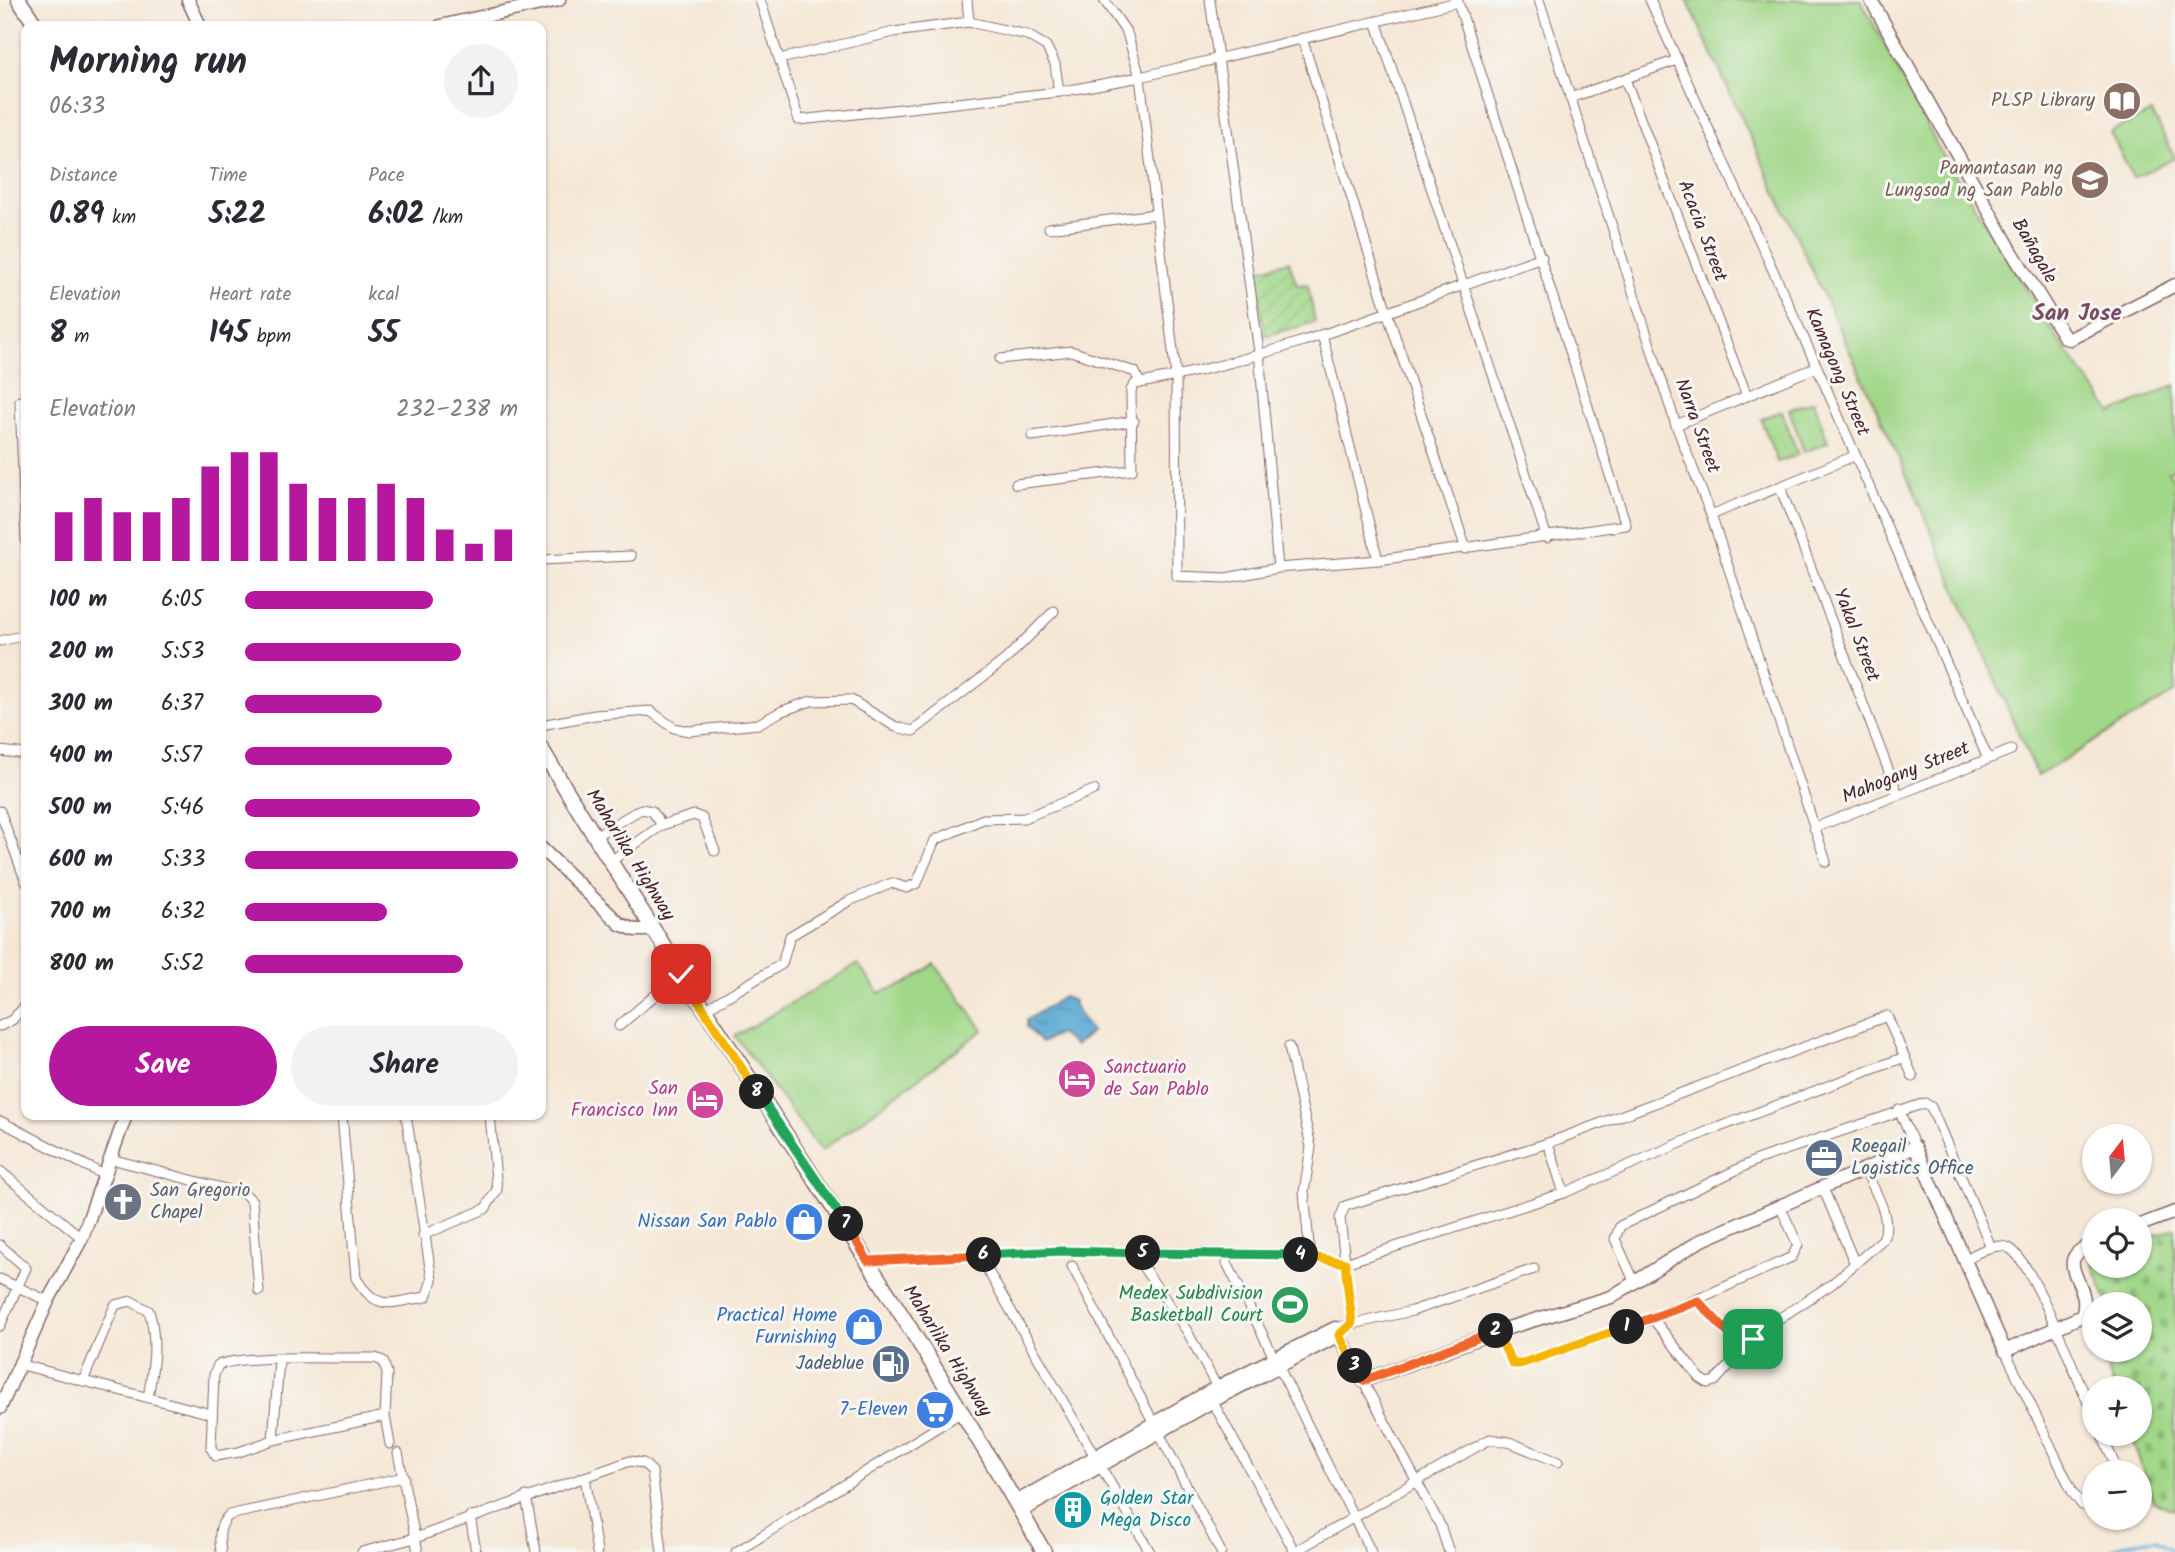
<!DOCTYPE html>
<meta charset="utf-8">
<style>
:root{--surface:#fff;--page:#f2f2f3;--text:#2b2b33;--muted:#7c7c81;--accent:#b5179e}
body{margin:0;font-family:Kalam,sans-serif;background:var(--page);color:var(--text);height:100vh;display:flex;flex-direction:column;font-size:26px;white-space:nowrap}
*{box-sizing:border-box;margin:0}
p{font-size:23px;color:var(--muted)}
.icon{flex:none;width:38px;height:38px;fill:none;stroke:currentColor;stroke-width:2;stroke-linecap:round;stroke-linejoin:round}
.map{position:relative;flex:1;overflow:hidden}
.sheet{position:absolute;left:21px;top:21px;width:525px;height:1099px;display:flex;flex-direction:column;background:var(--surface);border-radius:14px;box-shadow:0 2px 5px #0004}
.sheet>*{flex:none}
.needle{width:46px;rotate:16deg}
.controls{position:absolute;left:2082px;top:1124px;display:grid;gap:14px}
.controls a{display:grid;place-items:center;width:70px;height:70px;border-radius:50%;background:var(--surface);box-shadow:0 2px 5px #0004;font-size:35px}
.pin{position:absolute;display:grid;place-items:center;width:60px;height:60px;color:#fff;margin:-30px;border-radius:14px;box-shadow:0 4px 10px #0006}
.km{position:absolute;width:35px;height:35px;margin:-18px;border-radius:50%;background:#222;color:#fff;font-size:19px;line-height:35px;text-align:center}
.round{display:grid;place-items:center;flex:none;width:74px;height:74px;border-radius:37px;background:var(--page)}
.overview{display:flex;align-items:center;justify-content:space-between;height:119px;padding:0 28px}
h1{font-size:38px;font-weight:700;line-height:52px}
.metrics{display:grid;grid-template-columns:repeat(3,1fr);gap:10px;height:119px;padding:7px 28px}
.metrics div{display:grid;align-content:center}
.metrics b{font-size:30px;font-weight:700}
.metrics small{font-size:19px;font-weight:400}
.metrics p{font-size:19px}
.chart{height:196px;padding:14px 28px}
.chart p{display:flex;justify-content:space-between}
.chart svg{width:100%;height:126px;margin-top:7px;stroke:var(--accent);stroke-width:6}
.button{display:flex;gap:14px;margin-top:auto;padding:14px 28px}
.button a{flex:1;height:80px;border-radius:42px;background:var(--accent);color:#fff;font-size:28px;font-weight:700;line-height:80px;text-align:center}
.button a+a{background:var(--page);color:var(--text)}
ul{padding:0 28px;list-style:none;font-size:23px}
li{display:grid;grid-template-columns:112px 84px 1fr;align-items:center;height:52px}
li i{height:18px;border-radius:9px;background:var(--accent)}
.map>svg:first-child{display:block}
</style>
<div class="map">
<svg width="2175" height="1552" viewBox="0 0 2175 1552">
<defs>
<pattern id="cemetery-stones" width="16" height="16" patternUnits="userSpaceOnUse" patternTransform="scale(1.75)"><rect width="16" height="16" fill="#a0d788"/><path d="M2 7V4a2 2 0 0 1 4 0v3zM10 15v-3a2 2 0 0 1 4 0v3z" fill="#8bb876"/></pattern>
<pattern id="garden-furrows" width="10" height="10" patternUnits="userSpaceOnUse" patternTransform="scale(1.75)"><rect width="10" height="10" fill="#a0d788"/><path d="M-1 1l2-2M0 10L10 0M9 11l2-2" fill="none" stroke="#8bb876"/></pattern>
<pattern id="water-ripples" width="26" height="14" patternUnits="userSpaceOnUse" patternTransform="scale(1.75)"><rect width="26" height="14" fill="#59a9d3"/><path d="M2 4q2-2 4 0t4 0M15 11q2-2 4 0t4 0" fill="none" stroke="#4c89ab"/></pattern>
</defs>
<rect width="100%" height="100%" fill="#f6f6f2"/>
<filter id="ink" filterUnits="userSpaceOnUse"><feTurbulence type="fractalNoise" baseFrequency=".0143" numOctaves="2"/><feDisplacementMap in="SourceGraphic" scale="14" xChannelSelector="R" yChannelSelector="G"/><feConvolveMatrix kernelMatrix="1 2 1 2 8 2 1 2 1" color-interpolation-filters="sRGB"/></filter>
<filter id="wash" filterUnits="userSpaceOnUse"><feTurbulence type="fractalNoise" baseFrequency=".00686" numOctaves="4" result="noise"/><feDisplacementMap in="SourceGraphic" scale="28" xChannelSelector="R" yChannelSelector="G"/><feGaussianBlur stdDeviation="1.57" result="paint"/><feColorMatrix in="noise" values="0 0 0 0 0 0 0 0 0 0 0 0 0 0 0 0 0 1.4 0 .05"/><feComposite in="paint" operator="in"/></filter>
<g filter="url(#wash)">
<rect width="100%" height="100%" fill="#f5e7d5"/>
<g fill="#a0d788" stroke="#757b5a" stroke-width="2">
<path d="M1687,0h174l77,147 119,191 55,75 63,-28v82l-7,5 7,10v210l-138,84 -142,-327z"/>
<path d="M2152,112l23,46 -42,20 -23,-46z"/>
<path d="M1814,401l14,42 -24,9 -15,-43z"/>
<path d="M1782,411l16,44 -21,7 -16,-43z"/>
<path d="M858,964l21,29 26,-9 30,-20 48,66 -162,121 -86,-115z"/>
</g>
<path fill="url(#cemetery-stones)" stroke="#757b5a" stroke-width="2" d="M2175,1228v282l-21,-8 -24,-69h10v-45h-26l-13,-39h39v-45h-32l-17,-44 4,-1v6h45v-24z"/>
<path fill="url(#garden-furrows)" stroke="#757b5a" stroke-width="2" d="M1289,261l8,24 11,-1 7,38 -50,14 -10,-65z"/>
<path fill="url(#water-ripples)" stroke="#52647f" stroke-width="2" d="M1063,997l11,4v5l17,26 -16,14 -15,-12 -19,9 -14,-16v-7z"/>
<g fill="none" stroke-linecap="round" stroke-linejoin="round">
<path stroke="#59a9d3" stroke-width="3.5" d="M2107,1552l19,-9 30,-4 18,13"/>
</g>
</g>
<g filter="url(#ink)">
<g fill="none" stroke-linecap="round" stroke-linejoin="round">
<g stroke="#866566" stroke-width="11">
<g id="street">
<path d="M760,0l39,120 260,-28 81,-15 318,-75 168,523 -248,35 -100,8 -52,10 -49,-2 -1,-200 -36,-299 -13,-44 -23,-33"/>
<path d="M967,0l2,22"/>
<path d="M1210,0l49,352 19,216"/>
<path d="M1539,0l137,425 35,90 115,347"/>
<path d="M1650,0l167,367 171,392"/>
<path d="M1376,21l171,517"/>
<path d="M1302,38l85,274 79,237"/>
<path d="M780,59l114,-27 75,-10 58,13 19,11 9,18 4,28"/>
<path d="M1625,79l122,317"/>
<path d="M1570,98l107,-38"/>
<path d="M1049,228l106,-14"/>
<path d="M1322,334l56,226"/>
<path d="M1000,359l71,-8 64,21 5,11"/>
<path d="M26,402l-6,-1 6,142"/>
<path d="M1676,425l141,-58"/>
<path d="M1032,436l102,-15"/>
<path d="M1016,484l116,-14 -1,-80 4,-6c135,-23 277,-82 407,-127"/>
<path d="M1780,487l118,308"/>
<path d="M1711,515l143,-59"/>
<path d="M541,560l90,-4"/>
<path d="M0,641l26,-6"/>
<path d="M541,725l54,-10 55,-4 24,17 15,3 69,-7 24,-13 29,-10 40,-1 45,27 17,4 93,-72 48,-48"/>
<path d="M0,751l26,3"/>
<path d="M0,811l26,71"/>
<path d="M1814,828l197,-78"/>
<path d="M595,836l46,-27 11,2 10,14 32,-10 8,3 13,33"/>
<path d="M611,861l51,-36"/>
<path d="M704,1010l78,-46 8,-28 59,-35 43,-18 15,5 10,-5 18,-43 48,-21 41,-1 70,-28"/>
<path d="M0,1026l12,-6 14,-15"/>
<path d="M619,1026l62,-53"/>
<path d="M1289,1047l22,100 -7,45 6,63"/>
<path d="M1899,1110l16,37"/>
<path d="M342,1115l14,163c21,35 35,24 70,19l6,-17 -26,-165"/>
<path d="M0,1121l104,54"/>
<path d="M1548,1143l16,50"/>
<path d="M111,1159l134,35 7,7 7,90"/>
<path d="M0,1171l82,67"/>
<path d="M1823,1188l32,76"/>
<path d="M423,1235l62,-26 12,-19 -7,-75"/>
<path d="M0,1245l26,23 -26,58"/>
<path d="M1964,1260c12,-6 31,-19 45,-12 24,12 72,141 86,171"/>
<path d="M868,1261l193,-10 223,3 61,9 219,-70 142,-61 199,-75"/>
<path d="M1227,1263l144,289"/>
<path d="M1072,1266l149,286"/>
<path d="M1143,1267l44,64 32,60"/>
<path d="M988,1271l162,281"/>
<path d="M0,1279l48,22"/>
<path d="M1635,1283l-20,-44 5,-13 139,-67 166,-56 6,4 60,140"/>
<path d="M1698,1301l47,50"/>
<path d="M1653,1319l47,59 8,5 7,-2 45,-50 72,-47 51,-45c10,-21 -9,-49 -18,-69"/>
<path d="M1352,1323l-12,-105 5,-12 203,-63 339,-127 26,61"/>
<path d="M1335,1328l77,-17 122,-42"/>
<path d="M1498,1331l15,33h7l133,-45 139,-62 6,-12 -18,-39"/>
<path d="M2005,1351l68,142 9,12 13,3"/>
<path d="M22,1365l189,49"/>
<path d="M83,1381l32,-76 16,-4 18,10c9,30 4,56 -1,87"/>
<path d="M1363,1381l77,144 9,27"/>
<path d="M1210,1397l85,155"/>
<path d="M385,1416l-112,24 -34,12 -23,4 -5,-8 3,-73 4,-10c30,-11 121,-6 157,-7l8,3 4,12 -2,43 5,28"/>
<path d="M2101,1433l17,39"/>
<path d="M273,1440l6,-80"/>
<path d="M398,1453l20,99"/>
<path d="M585,1477l12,75"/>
<path d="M526,1496l10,56"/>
<path d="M470,1516l6,36"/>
<path d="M221,1552c-2,-15 -3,-26 8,-37l175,-38"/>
<path d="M362,1552l53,-14 215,-77 13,2 9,8 10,81"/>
<path d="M736,1552l226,-140"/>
<path d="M1294,1552l196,-113 19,3 49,20"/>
</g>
</g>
<g stroke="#866566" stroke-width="15">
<g id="secondary">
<path d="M188,0l12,26"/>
<path d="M1871,0l141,252 53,86 5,1 105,-54"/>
<path d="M440,26l119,-26"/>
<path d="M541,848l79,76 15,6h18"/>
<path d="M2140,1225l35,-13"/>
<path d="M0,1408l48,-107 34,-63 44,-123"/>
<path d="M1016,1502l201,-115 118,-59 28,53 135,-50 113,-34 89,-56 215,-94 90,204 77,-35c13,-33 -36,-55 13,-73"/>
<path d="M1022,1511l200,-115 117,-61"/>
</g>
</g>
<g stroke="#866566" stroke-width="17">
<g id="primary">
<path d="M19,0l17,26"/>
<path d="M541,748c162,271 347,528 503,804"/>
</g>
</g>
<use href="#street" stroke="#fff" stroke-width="9"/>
<use href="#secondary" stroke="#fff" stroke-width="12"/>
<use href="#primary" stroke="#fff" stroke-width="14"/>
</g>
</g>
<g fill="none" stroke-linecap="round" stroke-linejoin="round" filter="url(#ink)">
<g stroke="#fff" stroke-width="14">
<path id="split-1" d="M1627,1327l71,-26 47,50 8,-12"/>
</g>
<g stroke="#fff" stroke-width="14">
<path id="split-2" d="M1496,1331l17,33h7l107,-37"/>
</g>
<g stroke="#fff" stroke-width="14">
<path id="split-3" d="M1355,1366l8,15 133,-50"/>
</g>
<g stroke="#fff" stroke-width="14">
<path id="split-4" d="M1301,1255l44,8 7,60 -13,12 16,31"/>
</g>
<g stroke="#fff" stroke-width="14">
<path id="split-5" d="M1143,1253l158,2"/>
</g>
<g stroke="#fff" stroke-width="14">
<path id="split-6" d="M984,1255l77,-4 82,2"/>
</g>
<g stroke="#fff" stroke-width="14">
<path id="split-7" d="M846,1224l22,37 116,-6"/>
</g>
<g stroke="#fff" stroke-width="14">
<path id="split-8" d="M757,1092l89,132"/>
</g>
<g stroke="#fff" stroke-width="14">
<path id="split-9" d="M681,974l76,118"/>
</g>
<use href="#split-1" stroke="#f0652b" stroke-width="9"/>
<use href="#split-2" stroke="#f5b400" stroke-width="9"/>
<use href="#split-3" stroke="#f0652b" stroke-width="9"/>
<use href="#split-4" stroke="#f5b400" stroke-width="9"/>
<use href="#split-5" stroke="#22a559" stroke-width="9"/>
<use href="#split-6" stroke="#22a559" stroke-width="9"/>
<use href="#split-7" stroke="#f0652b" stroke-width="9"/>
<use href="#split-8" stroke="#22a559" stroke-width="9"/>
<use href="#split-9" stroke="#f5b400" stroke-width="9"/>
</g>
<defs>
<g id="library-disc" transform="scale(2.0125)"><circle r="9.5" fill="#8d6e63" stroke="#f6f6f2"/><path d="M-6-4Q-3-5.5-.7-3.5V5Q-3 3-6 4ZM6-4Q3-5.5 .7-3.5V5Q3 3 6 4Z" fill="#fff"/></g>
<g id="university-disc" transform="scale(2.0125)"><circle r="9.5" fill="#8d6e63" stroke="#f6f6f2"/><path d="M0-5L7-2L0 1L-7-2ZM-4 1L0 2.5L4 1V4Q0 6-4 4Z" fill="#fff"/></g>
<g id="hotel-disc" transform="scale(2.0125)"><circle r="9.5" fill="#d1479c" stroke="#f6f6f2"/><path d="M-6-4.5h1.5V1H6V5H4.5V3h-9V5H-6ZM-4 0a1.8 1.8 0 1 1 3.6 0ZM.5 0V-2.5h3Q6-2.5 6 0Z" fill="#fff"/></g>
<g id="office-disc" transform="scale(2.0125)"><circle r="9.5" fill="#5c6f8a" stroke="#f6f6f2"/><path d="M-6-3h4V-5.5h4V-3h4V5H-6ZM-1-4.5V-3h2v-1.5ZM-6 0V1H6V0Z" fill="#fff"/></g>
<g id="church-disc" transform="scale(2.0125)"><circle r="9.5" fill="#6b7280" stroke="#f6f6f2"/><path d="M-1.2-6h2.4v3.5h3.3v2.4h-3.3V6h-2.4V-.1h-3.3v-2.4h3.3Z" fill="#fff"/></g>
<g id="shop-disc" transform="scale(2.0125)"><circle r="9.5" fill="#3f7fe0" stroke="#f6f6f2"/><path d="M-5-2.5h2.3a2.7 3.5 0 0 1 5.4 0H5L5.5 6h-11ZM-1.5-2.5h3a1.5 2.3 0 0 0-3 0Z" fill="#fff"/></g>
<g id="stadium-disc" transform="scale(2.0125)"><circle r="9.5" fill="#2e9e5b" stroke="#f6f6f2"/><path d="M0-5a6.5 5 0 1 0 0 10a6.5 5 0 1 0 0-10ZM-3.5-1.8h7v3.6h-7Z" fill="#fff"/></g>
<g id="fuel-disc" transform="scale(2.0125)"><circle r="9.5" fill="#5c6f8a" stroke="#f6f6f2"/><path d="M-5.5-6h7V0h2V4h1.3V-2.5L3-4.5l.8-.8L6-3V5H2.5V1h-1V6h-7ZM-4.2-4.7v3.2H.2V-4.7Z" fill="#fff"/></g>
<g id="supermarket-disc" transform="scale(2.0125)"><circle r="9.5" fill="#3f7fe0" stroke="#f6f6f2"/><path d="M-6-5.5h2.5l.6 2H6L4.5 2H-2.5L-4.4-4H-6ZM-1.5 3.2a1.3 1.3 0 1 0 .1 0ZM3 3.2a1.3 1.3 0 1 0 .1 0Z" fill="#fff"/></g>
<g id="building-disc" transform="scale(2.0125)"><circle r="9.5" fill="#0f9aa8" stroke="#f6f6f2"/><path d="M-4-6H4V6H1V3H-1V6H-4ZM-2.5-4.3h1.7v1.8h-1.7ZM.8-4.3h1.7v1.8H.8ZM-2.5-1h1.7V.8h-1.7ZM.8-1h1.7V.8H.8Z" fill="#fff"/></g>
</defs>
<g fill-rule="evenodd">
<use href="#library-disc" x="2122" y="101"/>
<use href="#university-disc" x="2090" y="180"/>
<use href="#hotel-disc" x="1077" y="1079"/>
<use href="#hotel-disc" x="705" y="1100"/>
<use href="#office-disc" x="1824" y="1158"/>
<use href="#church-disc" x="123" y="1202"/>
<use href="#shop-disc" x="804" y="1222"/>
<use href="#stadium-disc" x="1290" y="1305"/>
<use href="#shop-disc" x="864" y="1327"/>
<use href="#fuel-disc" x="891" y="1364"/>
<use href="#supermarket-disc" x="935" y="1410"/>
<use href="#building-disc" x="1073" y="1510"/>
</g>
<g text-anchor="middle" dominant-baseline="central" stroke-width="6" stroke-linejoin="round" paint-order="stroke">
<g font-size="19" fill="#785e54" stroke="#f6f6f2" text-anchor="end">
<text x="2095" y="101">PLSP Library</text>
<text x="2063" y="169">Pamantasan ng<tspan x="2063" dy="22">Lungsod ng San Pablo</tspan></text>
</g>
<g font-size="19" fill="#4a1f2b" stroke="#f6f6f2">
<text transform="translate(1702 231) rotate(69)">Acacia Street</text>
<text transform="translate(2034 251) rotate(60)">Bañagale</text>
<text transform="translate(1837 372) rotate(67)">Kamagong Street</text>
<text transform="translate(1697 426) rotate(70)">Narra Street</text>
<text transform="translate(1856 635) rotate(69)">Yakal Street</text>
<text transform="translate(1906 773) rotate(-22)">Mahogany Street</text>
<text transform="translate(630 855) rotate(58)">Maharlika Highway</text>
<text transform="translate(947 1351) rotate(58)">Maharlika Highway</text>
</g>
<g font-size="19" fill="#b23c85" stroke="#f6f6f2" text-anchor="start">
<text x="1104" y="1068">Sanctuario<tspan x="1104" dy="22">de San Pablo</tspan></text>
<text x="678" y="1089" text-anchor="end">San<tspan x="678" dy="22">Francisco Inn</tspan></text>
</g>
<g font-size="19" fill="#4e5e75" stroke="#f6f6f2" text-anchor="start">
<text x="1851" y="1147">Roegail<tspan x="1851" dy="22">Logistics Office</tspan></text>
<text x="864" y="1364" text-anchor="end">Jadeblue</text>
</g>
<g font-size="19" fill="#5b616d" stroke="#f6f6f2" text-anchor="start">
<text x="150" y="1191">San Gregorio<tspan x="150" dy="22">Chapel</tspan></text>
</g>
<g font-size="19" fill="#366cbe" stroke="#f6f6f2" text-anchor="end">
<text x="777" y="1222">Nissan San Pablo</text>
<text x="837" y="1316">Practical Home<tspan x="837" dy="22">Furnishing</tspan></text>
<text x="908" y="1410">7-Eleven</text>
</g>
<g font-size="19" fill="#27864d" stroke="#f6f6f2" text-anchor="end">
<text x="1263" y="1294">Medex Subdivision<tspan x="1263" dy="22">Basketball Court</tspan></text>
</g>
<g font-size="19" fill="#0d838f" stroke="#f6f6f2" text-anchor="start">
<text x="1100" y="1499">Golden Star<tspan x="1100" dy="22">Mega Disco</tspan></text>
</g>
<g font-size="23" font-weight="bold" fill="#794c66" stroke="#f6f6f2">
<text x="2077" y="314">San Jose</text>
</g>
</g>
</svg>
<div class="controls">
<a><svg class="needle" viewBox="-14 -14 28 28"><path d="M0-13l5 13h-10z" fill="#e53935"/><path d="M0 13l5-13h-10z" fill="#7c7c81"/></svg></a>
<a><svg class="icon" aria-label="locate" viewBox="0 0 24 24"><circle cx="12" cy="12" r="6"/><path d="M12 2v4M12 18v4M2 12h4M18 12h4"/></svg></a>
<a><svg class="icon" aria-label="layers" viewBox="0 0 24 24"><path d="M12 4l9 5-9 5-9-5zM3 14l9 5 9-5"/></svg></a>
<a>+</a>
<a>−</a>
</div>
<div class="pin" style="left:1753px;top:1339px;background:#1e9e55"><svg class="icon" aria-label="arrive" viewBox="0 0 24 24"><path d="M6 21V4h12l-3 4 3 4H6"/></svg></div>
<div class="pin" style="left:681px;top:974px;background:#d93025"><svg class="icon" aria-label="check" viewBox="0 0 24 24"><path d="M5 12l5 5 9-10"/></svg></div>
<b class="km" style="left:1627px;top:1327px">1</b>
<b class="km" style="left:1496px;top:1331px">2</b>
<b class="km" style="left:1355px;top:1366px">3</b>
<b class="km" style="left:1301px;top:1255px">4</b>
<b class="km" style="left:1143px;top:1253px">5</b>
<b class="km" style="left:984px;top:1255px">6</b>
<b class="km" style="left:846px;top:1224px">7</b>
<b class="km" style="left:757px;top:1092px">8</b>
<section class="sheet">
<div class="overview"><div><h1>Morning run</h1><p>06:33</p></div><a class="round"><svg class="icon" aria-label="share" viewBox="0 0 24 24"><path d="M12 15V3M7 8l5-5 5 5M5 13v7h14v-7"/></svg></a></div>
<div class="metrics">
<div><p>Distance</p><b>0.89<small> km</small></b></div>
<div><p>Time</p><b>5:22</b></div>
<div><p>Pace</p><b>6:02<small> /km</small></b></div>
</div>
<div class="metrics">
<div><p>Elevation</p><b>8<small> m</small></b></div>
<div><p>Heart rate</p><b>145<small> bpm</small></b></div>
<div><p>kcal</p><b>55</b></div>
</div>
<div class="chart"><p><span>Elevation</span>232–238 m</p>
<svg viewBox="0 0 160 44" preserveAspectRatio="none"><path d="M5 44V27M15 44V22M25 44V27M35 44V27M45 44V22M55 44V11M65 44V6M75 44V6M85 44V17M95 44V22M105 44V22M115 44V17M125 44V22M135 44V33M145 44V38M155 44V33"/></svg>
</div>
<ul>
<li><b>100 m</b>6:05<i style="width:69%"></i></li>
<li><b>200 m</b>5:53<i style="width:79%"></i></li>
<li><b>300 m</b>6:37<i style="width:50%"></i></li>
<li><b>400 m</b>5:57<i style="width:76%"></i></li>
<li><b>500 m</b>5:46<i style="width:86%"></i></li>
<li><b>600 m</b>5:33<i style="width:100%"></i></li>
<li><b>700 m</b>6:32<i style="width:52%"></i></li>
<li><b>800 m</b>5:52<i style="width:80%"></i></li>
</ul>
<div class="button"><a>Save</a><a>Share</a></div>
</section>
</div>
